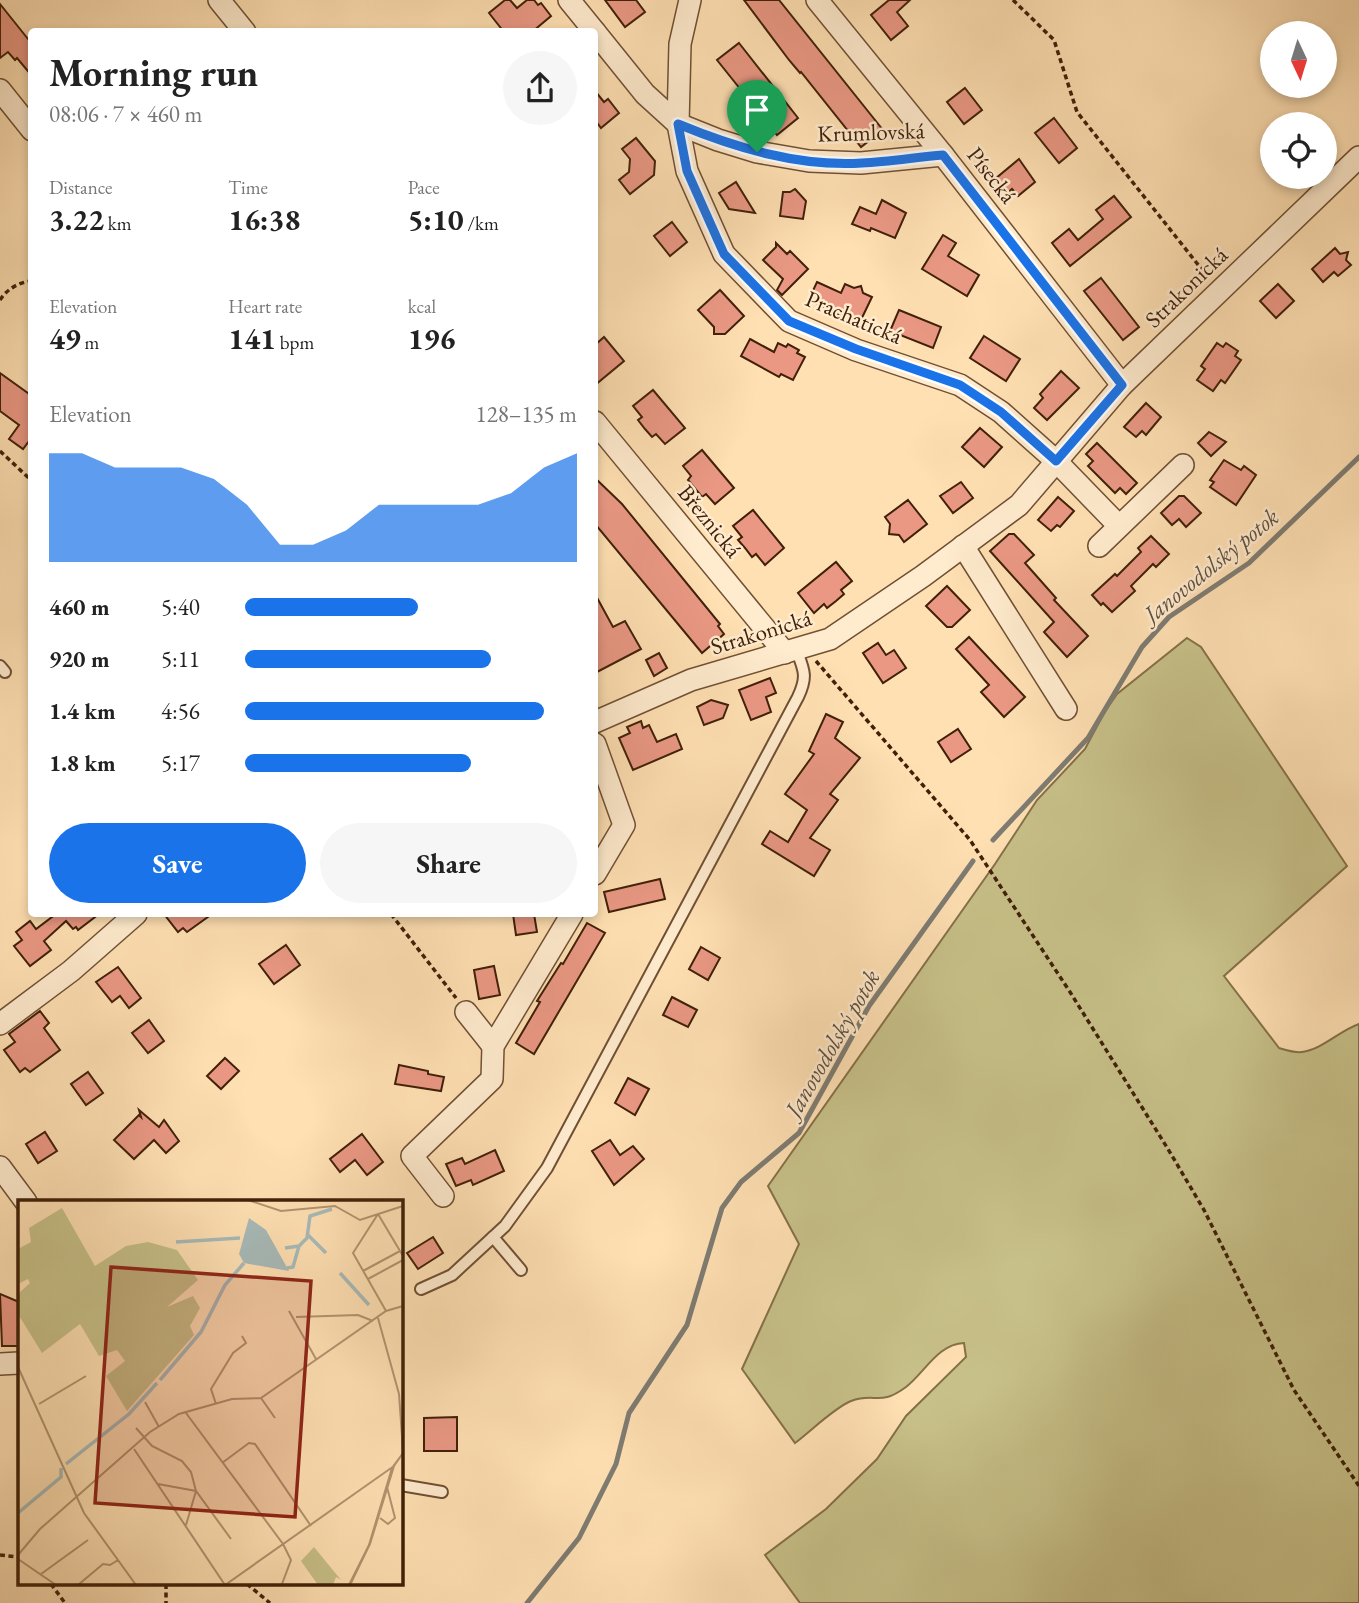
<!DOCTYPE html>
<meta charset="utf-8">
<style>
:root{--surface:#fff;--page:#f6f6f6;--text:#222;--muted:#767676;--accent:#1a73e8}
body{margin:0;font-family:"EB Garamond",serif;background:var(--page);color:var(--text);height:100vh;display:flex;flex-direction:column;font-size:26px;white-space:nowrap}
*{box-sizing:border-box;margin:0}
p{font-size:23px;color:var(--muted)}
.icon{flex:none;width:38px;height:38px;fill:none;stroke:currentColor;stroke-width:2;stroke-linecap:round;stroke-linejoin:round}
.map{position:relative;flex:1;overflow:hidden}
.side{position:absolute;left:28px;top:28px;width:570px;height:889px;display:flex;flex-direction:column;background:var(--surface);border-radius:7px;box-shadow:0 4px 10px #0003}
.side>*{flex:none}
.needle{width:46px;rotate:176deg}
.buttons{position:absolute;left:1260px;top:21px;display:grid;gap:14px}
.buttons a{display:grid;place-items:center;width:77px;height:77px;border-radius:50%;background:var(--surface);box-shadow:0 4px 10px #0003;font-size:35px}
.pin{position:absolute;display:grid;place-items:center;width:60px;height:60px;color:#fff;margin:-72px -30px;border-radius:50% 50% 50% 0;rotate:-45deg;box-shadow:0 0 7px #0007}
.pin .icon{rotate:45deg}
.round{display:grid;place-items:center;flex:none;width:74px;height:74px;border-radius:37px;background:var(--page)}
.head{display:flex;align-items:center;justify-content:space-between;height:119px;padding:0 21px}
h1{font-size:38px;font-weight:700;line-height:52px}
.metrics{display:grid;grid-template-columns:repeat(3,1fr);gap:10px;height:119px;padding:7px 21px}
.metrics div{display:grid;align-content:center}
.metrics b{font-size:30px;font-weight:700}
.metrics small{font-size:19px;font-weight:400}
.metrics p{font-size:19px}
.chart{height:196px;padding:14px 21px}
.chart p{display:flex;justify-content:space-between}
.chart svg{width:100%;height:126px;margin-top:7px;fill:var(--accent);opacity:.7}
.cta{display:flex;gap:14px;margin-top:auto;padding:14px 21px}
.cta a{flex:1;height:80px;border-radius:42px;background:var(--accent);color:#fff;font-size:28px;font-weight:700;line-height:80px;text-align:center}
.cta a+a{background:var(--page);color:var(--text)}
ul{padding:0 21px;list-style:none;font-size:23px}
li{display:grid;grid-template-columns:112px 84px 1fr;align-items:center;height:52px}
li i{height:18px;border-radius:9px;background:var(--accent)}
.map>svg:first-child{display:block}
</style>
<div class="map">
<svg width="1359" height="1603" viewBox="0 0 1359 1603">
<rect width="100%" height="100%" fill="#ffe0b3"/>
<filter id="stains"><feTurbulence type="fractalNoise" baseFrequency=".00286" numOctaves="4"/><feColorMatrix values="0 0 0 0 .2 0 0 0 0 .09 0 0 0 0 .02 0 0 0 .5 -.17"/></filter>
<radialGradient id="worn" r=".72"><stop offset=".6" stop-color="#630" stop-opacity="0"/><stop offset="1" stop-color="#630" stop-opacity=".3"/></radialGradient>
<path fill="#c7c088" stroke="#847048" stroke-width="2" d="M1187,638l14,9 146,219 -123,110 55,72c7,2 16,5 23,4 21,-3 37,-21 57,-28v579h-559l-35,-48 61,-46 51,-50 29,-43 60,-59 -2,-14c-26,1 -39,29 -58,44 -27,20 -30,5 -55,14 -17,7 -40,30 -56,42l-53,-74 57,-125 -31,-58 227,-322 42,-64 48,-51 19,-36 13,-19z"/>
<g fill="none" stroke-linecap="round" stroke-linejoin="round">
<g stroke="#7e7c73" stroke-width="5">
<path d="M993,840l95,-102 54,-91 27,-30 80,-54 110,-106"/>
<path d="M527,1603l52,-65 37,-74 13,-51 58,-88 35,-117 19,-26 58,-49 70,-127 104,-145"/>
</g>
</g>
<g fill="#ea9884" stroke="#402009" stroke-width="2">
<path d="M505,0h5l7,8 10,-8h7l4,5 3,-2 10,13 -19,16h-28l-15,-19z"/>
<path d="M605,0h31l9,12 -20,15z"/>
<path d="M744,0h35l104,130 -22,17 -60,-75 -1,1 -11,-13z"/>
<path d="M889,0h21l-13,12 11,14 -17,14 -20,-25z"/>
<path d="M0,4l32,40v32l-15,-18 -2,2 -7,-8 -8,6z"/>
<path d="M739,43l59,75 -21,17 -60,-75z"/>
<path d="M965,88l17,22 -18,14 -17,-22z"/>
<path d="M595,91l9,11 4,-3 11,14 -18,15 -6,-8z"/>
<path d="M1054,118l23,30 -18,15 -24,-30z"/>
<path d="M636,138l19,23 -1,14 -24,19 -11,-14 10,-8 1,-13 -8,-10z"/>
<path d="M1019,159l16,23 -17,14 -6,-7 -6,5 -11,-15z"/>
<path d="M736,182l19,31 -26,-4 -10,-16z"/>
<path d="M795,189l11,12 -3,18 -23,-3 3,-24h7z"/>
<path d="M1114,196l17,21 -61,49 -18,-23 17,-14 9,11 25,-21 -7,-9z"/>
<path d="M882,200l24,13 -11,25 -24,-10 -1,3 -18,-7 8,-17 16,7z"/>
<path d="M672,222l15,20 -17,14 -16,-20z"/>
<path d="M943,235l13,8 -8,13 31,19 -12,21 -45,-27z"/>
<path d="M776,243l11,11 3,-3 18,18 -26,26 -5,-5 6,-11 -20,-19 13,-13z"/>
<path d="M1335,248l5,6 8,-2 -2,8 5,5 -13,11 -4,-4 -11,10 -11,-13z"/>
<path d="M1101,278l38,49 -16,13 -39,-49z"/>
<path d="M817,282l24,11 4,-9 9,4 7,-2 2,7 9,4 -14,29 -49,-27z"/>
<path d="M1278,284l16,17 -18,17 -16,-17z"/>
<path d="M720,290l24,26 -19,18h-11v-7l-16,-17z"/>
<path d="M899,310l42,17 -8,21 -43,-17z"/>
<path d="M984,336l36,23 -14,22 -36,-23z"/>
<path d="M604,337l20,24 -29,24v-40z"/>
<path d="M750,339l24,13 4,-9 8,4 2,-3 11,6 -2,3 8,4 -12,23 -12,-6 -2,3 -38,-21z"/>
<path d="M1217,343l6,4 3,-4 12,8 -3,5 6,4 -16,23 -4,-3 -8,11 -16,-11 8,-11 -4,-3z"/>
<path d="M1061,371l18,17 -32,32 -13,-12 9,-10 -3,-4z"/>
<path d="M0,373l32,23v41l-9,12 -14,-10 10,-14 -19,-14z"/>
<path d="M653,390l32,38 -20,16 -9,-10 -4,3 -7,-8 -7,-9 4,-3 -9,-11z"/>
<path d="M1146,403l15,14 -15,18 -4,-4 -6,6 -12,-10z"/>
<path d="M980,428l22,19 -18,20 -22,-20z"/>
<path d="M1209,432l17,10 -15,14 -13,-13z"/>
<path d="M1097,443l40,40 -11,11 -6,-6 -5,5 -27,-27 5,-5 -7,-7z"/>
<path d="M702,450l32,38 -19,16 -9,-10 -4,3 -14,-17 3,-4 -8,-10z"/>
<path d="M1224,460l17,10 3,-4 12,9 -20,30 -26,-18 4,-5 -4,-2z"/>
<path d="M595,478l27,26 98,120 -2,2 6,8 -22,19 -107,-129z"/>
<path d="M961,482l12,16 -20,15 -13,-17z"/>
<path d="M1179,496h5l17,17 -15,14 -7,-8 -7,6 -11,-12z"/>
<path d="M1058,497l16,14 -14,16 -3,-2 -6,6 -13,-11z"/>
<path d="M908,500l19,24 -23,18 -5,-7 -10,-1 1,-10 -5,-7z"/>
<path d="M753,510l31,38 -19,17 -9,-11 -4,3 -7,-9 -7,-8 4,-3 -9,-11z"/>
<path d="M1009,534h5l20,21 -9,8 31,35 -2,2 34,36 -21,21 -23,-25 10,-10 -64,-71z"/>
<path d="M1151,536l18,18 -13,13 -3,-3 -22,22 4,5 -23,21 -9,-9 -2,2 -9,-10 23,-21 2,2 24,-24 -3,-4z"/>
<path d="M836,562l16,19 -11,9 3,4 -8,7 -9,7 -3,-4 -10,9 -16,-20z"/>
<path d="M947,586l23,24 -18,17h-5l-21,-21z"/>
<path d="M595,594l18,33 12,-6 16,28 -46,24z"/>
<path d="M969,637l56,60 -21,20 -23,-25 8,-7 -33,-36z"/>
<path d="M878,643l8,12 8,-5 12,18 -23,15 -20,-30z"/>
<path d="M659,653l8,15 -13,8 -8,-16z"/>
<path d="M770,678l6,15 -10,4 5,15 -20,8 -12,-30z"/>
<path d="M711,700l17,5 -5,13 -19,7 -7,-18z"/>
<path d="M826,714l17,8 -8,16 25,20 -30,36 8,6 -28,38 20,12 -16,26 -52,-32 8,-13 18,11 19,-32 -22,-16 29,-40 -5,-3z"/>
<path d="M641,721l2,7 6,-3 8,17 19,-8 6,15 -49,21 -14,-32 11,-5 -3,-6z"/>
<path d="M958,729l13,20 -20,13 -13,-20z"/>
<path d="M660,879l5,20 -56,13 -5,-20z"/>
<path d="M56,914h43l-21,16 -2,-3 -3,2 -7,-8 -22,20 7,9 -21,16 -16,-20 8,-6 -6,-8 14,-11 6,8z"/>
<path d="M164,914h48l-25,18 -4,-4 -5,4z"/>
<path d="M513,914h21l3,18 -21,3z"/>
<path d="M587,923l18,10 -71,121 -18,-11 24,-41 -3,-1 24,-38 2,1z"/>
<path d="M286,945l14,20 -26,19 -15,-20z"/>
<path d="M701,947l19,11 -12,22 -19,-11z"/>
<path d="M494,966l6,29 -21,4 -5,-29z"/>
<path d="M118,967l23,31 -12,10 -9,-12 -8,6 -16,-20z"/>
<path d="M672,997l25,13 -9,17 -25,-12z"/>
<path d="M40,1011l9,12 -5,5 16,22 -30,22 -5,-4 -5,4 -16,-22 11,-8 -6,-8z"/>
<path d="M149,1020l15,21 -16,12 -16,-20z"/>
<path d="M225,1058l14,13 -18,18 -14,-13z"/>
<path d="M399,1065l29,6v3l16,3 -3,14 -46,-7z"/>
<path d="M88,1072l15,21 -17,12 -15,-21z"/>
<path d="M628,1078l21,11 -14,26 -20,-12z"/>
<path d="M139,1110l20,17 5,-7 15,21 -13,12 -12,-13 -20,19 -20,-19 25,-25 2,2z"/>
<path d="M45,1132l12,19 -19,12 -12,-19z"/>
<path d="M362,1134l21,28 -16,13 -12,-15 -15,12 -10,-13z"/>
<path d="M610,1140l10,15 13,-9 11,13 -30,26 -22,-34z"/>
<path d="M495,1150l9,21 -31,14 -2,-5 -15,6 -10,-22 16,-6 3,6z"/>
<path d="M433,1237l10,16 -25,16 -11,-16z"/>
<path d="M0,1294l19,8v44h-17z"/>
<path d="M457,1417v34h-33v-33z"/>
</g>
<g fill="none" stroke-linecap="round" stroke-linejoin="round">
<g stroke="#705034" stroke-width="14">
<g id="lane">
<path d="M0,666l5,6"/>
<path d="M493,1237l28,33"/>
<path d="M421,1289l31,-14 53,-49 42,-58 251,-471c10,-21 6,-27 -2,-48"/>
<path d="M401,1485l41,7"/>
</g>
</g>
<g stroke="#705034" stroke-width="24">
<g id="street">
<path d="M219,0l26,32"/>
<path d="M569,0l26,32"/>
<path d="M690,0l-10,44 -2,80 9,47 37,83 65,67 67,29 104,35 41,27 55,49 63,65"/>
<path d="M817,0l126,155 179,230"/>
<path d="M595,32l50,62 33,30 40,16 39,12 52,9 52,2 82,-8"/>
<path d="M0,90l32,40"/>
<path d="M595,422l190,231"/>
<path d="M963,546l103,163"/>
<path d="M1099,546l84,-81"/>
<path d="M595,722l96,-42 139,-41 93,-63 96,-71 103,-120 237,-228"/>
<path d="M595,744l29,81 -29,49"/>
<path d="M466,1012l27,34"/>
<path d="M0,1024l71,-53 65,-57"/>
<path d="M0,1167l26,35"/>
<path d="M443,1196l-31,-40 80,-77 1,-33 79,-132"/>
<path d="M0,1364l19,-1"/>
</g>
</g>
<g stroke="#402009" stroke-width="3.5" stroke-dasharray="5 3.5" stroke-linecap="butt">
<path d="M1013,0l41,40 23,72 130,164"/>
<path d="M0,300c7,-11 19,-18 32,-19"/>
<path d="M0,451l32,30"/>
<path d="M816,661l154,179 100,152 98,157 36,61 90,180 65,96"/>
<path d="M391,914l65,84"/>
<path d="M0,1555l19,2"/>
<path d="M51,1584l14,19"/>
<path d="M166,1584v19"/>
<path d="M247,1584l23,19"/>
</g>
<use href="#lane" stroke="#ffebce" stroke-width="10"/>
<use href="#street" stroke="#ffebce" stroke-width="21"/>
</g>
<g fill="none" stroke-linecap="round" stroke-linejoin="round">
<g stroke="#fff" stroke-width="14">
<path id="route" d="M678,124c58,24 121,43 184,39 27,-1 55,-6 81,-8l179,230 -66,76 -55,-49 -41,-27 -104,-36 -67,-28 -65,-67 -37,-83z"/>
</g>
<use href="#route" stroke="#1a73e8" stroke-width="9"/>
</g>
<g text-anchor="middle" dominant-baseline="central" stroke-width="5" stroke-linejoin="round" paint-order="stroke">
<g font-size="23" fill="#402009" stroke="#ffebce">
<text transform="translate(871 132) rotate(-2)">Krumlovská</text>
<text transform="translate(992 175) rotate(52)">Písecká</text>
<text transform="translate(1186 287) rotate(-44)">Strakonická</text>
<text transform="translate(854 317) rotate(23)">Prachatická</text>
<text transform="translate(710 521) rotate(51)">Březnická</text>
<text transform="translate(761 632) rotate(-17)">Strakonická</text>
</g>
<g font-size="24" font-style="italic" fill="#5f4e3e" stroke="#ffebce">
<text transform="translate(1211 565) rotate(-39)">Janovodolský potok</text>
<text transform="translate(832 1043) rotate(-60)">Janovodolský potok</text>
</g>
</g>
<g transform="translate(18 1200)">
<rect width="385" height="385" fill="#ffe0b3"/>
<path d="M44,8l33,58 31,-20 22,-4 29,8 21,30 -31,27 26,-11 7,12 -10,18 4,9 -67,76 -21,-35 19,-15 -8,-11 -18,6 -19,-32 -38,29 -24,-39v-20l12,-11 -2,-4 -10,5v-35l13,-7 -2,-14zM296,347l27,33 -5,-3 -3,8h-15l-17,-24z" fill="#c7c088"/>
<path d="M231,18l17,12 23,41 -45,-8 -5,-9z" fill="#a7bab9"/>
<path fill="none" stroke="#a7bab9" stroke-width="3.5" d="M290,35l18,18M158,42l64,-4M267,48l14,-2 8,-8 3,-22 22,-7M269,68l6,-1 6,-21M322,73l29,32M142,180l41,-48 24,-47 19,-22M48,264l63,-50 28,-31M0,313l43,-36v-9"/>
<path fill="none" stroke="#b3936f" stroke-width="2" d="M230,0l33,11 54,-5 25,14 43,-14M360,14l-25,39 33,58M360,14l25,42M345,71l37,-20M350,79l35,-19M271,111l27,48M278,117l62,-2 15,6M360,118l21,76 4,57M0,167l66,146 52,72M243,198l14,20M127,202l14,25M21,204l47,-28M198,204l-5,-15 22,-36 13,-10 -4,-7M168,213l97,131 8,16 -9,24M118,228l16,18 30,15 9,11 5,19 -10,34M116,249l91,136 169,-119M204,263l27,-20 6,1 56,82M140,284l38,7 35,48M362,318l8,6 7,-6 -8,-31M0,355l22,-26 110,-97 29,-18 53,-15 29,-1 125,-87 17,-5M0,359l38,26M23,374l47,-34M60,385l25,-21 7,1 8,-5M331,385l20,-40 23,-77 11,-15M332,385l20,-41 24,-78 9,-13"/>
<path fill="#8f2418" fill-opacity="0.15" stroke="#8f2418" stroke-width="3.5" d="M93,67l200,14 -16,236 -200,-14z"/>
<rect width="385" height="385" fill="none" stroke="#402009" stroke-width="3.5"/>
</g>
<rect width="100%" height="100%" filter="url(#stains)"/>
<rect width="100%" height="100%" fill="url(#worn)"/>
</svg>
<div class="buttons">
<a><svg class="needle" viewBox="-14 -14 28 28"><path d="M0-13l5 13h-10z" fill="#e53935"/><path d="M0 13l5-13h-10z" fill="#767676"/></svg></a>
<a><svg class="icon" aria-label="locate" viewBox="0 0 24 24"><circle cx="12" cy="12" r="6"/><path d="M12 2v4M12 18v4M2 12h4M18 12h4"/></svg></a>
</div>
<div class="pin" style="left:757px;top:152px;background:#1e9e55"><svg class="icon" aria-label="arrive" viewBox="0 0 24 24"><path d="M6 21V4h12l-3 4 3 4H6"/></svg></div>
<section class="side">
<div class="head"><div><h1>Morning run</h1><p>08:06 · 7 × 460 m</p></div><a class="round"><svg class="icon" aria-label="share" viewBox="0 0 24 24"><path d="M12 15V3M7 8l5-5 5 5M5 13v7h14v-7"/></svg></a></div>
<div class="metrics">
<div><p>Distance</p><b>3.22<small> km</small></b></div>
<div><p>Time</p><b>16:38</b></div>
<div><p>Pace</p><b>5:10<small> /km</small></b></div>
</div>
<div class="metrics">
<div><p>Elevation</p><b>49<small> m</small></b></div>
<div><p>Heart rate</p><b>141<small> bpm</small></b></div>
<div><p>kcal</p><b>196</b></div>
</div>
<div class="chart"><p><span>Elevation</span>128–135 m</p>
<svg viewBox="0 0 160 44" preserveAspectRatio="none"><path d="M0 44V6L10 6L20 11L30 11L40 11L50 15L60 24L70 38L80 38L90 33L100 24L110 24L120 24L130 24L140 20L150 11L160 6V44z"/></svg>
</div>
<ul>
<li><b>460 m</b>5:40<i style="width:52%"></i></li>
<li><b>920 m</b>5:11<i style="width:74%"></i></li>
<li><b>1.4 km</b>4:56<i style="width:90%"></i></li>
<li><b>1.8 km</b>5:17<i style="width:68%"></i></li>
</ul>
<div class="cta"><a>Save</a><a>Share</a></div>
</section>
</div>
